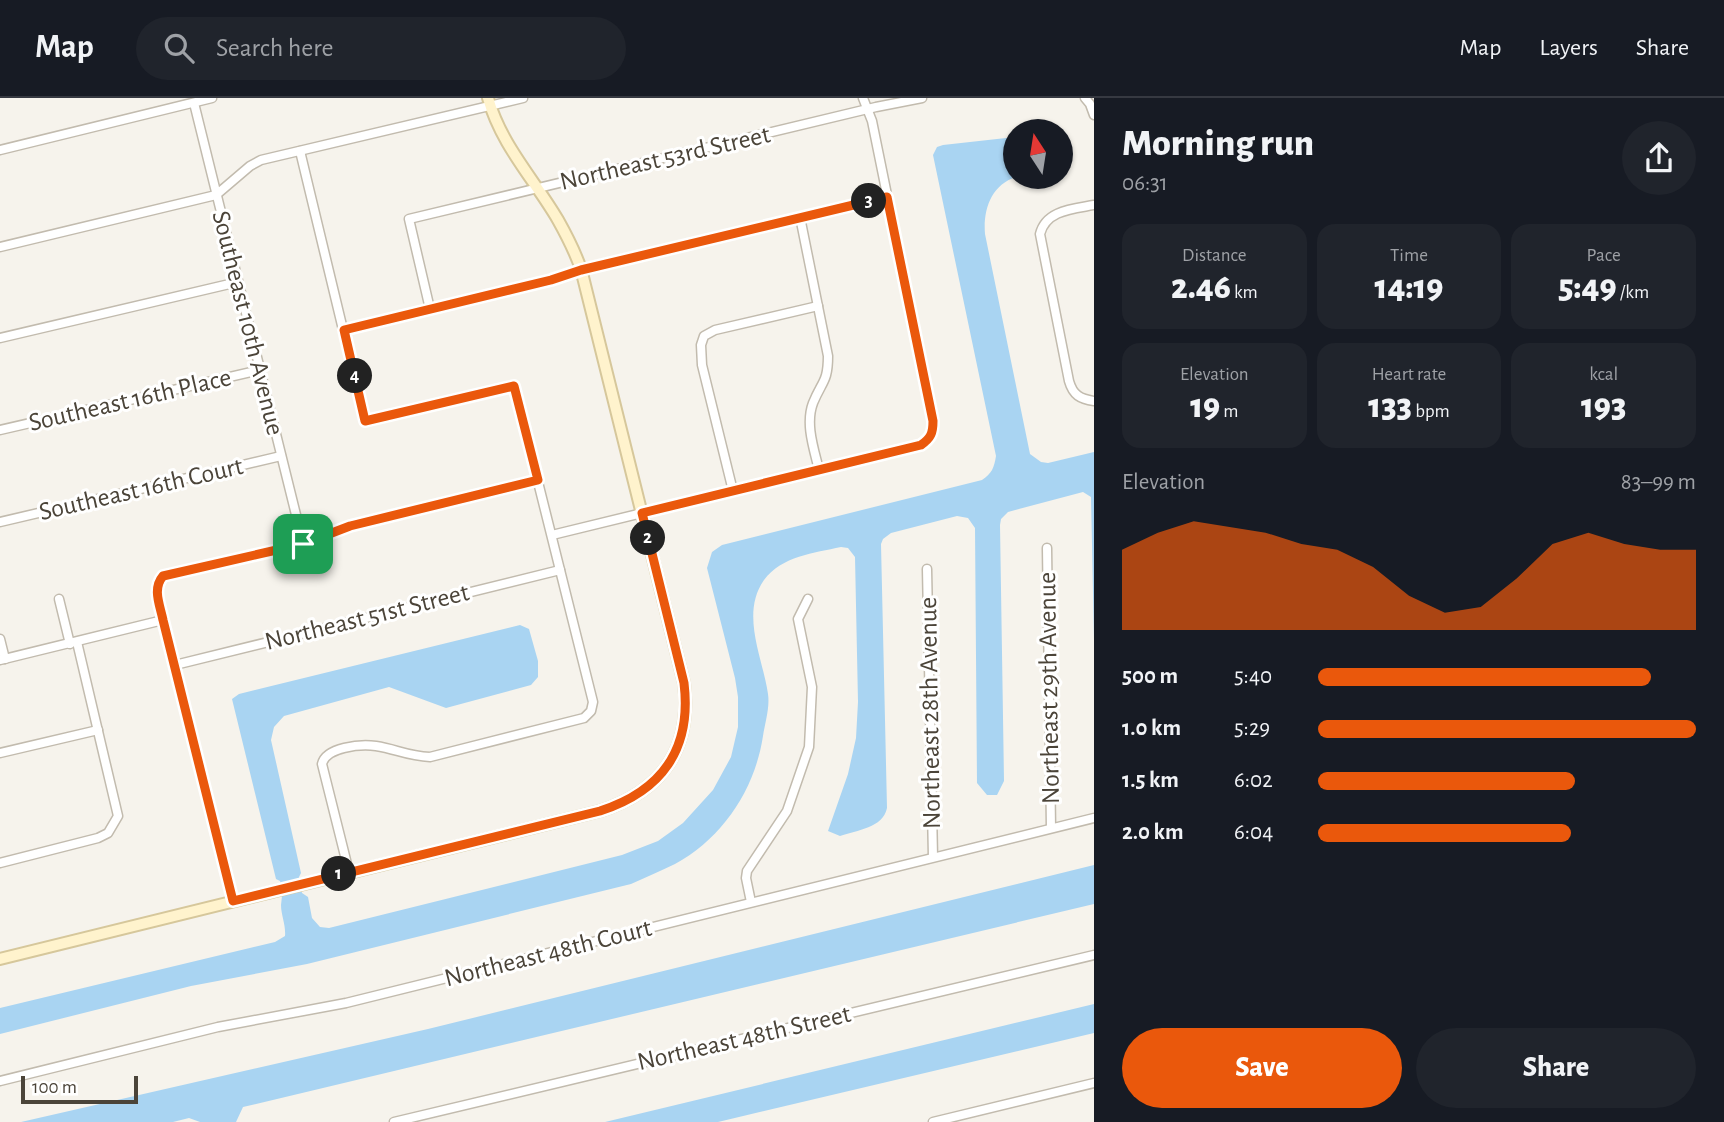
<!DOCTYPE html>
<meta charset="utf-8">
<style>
:root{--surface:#171b24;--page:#20242c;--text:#f1f3f6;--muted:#9ea1a6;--line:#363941;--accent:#ea580c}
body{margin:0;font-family:"Alegreya Sans",sans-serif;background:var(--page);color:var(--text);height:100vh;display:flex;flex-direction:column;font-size:26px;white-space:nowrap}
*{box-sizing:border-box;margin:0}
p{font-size:23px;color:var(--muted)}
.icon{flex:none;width:38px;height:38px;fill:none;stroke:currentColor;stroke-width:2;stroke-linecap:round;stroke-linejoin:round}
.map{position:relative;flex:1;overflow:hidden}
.sheet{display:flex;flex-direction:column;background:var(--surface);width:630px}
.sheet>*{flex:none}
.needle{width:46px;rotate:348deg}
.tools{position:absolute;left:1003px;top:21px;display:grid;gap:14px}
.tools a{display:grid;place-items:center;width:70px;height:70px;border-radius:50%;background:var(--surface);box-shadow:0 2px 5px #0004;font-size:35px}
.scale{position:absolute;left:21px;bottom:18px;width:117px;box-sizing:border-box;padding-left:7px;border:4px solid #4b4439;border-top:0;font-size:19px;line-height:24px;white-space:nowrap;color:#4b4439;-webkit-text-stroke:5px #fff;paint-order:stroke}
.pin{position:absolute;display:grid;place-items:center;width:60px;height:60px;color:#fff;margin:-30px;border-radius:14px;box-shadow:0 4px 10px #0006}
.km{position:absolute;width:35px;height:35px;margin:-18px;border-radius:50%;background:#222;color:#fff;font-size:19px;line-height:35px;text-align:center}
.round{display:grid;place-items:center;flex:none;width:74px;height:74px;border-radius:37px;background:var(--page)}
.summary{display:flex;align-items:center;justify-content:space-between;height:119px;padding:0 28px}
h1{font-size:38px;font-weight:800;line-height:52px}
.metrics{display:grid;grid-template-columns:repeat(3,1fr);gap:10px;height:119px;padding:7px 28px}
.metrics div{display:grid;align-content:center;border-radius:18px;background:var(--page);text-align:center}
.metrics b{font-size:35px;font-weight:800}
.metrics small{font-size:19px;font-weight:400}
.metrics p{font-size:19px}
.chart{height:196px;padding:14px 28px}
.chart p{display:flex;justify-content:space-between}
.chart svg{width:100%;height:126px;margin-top:7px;fill:var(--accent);opacity:.7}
.action{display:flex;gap:14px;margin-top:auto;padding:14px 28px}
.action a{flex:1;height:80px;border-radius:42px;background:var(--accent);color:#fff;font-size:28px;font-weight:800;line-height:80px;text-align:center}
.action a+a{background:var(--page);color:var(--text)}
ul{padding:0 28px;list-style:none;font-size:23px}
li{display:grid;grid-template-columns:112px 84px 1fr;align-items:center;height:52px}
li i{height:18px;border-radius:9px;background:var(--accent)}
header{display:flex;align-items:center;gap:42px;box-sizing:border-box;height:98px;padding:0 35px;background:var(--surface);border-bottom:2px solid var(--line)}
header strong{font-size:33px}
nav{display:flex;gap:38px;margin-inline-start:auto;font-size:24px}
.search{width:490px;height:63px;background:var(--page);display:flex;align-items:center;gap:18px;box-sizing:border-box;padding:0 24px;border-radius:38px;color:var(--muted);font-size:26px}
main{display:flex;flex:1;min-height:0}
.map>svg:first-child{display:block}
</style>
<header>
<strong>Map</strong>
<div class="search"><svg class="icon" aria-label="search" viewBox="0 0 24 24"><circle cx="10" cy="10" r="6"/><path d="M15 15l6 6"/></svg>Search here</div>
<nav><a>Map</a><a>Layers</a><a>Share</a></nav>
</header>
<main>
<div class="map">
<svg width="1094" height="1024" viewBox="0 0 1094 1024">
<rect width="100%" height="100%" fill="#f6f3ec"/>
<g fill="#a9d4f2">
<path d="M1015,39l1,40c-25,8 -33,33 -31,57l45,220 11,8 7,1 46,-11v188l-3,-143 -8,-5 -75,20 -7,7 -1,6 4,256 -7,14h-10l-10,-12 -2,-255 -7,-10 -11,-2 -66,17 -8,6 -2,5 6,264c-4,20 -30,22 -47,28l-12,-5 20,-57 8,-36 2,-36 -3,-145 -7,-9 -7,-1c-27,6 -59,9 -77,33 -24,34 -1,78 4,114 2,13 -3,29 -5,42 -8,53 -40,102 -88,128 -14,7 -29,13 -44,20l-324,80 -116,22 -191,48v-26l275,-66 10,-6c1,-11 -4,-21 -4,-31 1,-9 2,-14 -1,-24l-4,-2 -44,-180 7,-5 281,-69 9,4 9,32v16l-7,8 -85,23 -57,-21 -105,29 -10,11 -3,13 30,133 -2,4 3,16 6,4 4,21 8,9 9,1 293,-73 36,-14 25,-18 30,-33 18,-33 7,-30v-30l-3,-19 -28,-110 5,-16 10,-7 260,-65c10,-7 12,-12 14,-24l-63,-301 4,-8 6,-2z"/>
<path d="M1094,767v39l-851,203 -7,15h-36l-11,-4 -16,4h-152l407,-93z"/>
<path d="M1094,906v29l-376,89h-113z"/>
</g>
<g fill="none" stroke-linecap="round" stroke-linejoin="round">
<g stroke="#c2bbae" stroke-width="11">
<g id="street">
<path d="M1085,0l5,6 4,11"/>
<path d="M194,5l109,440"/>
<path d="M0,52l212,-52"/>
<path d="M300,53l65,270 149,-35 79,316 -2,9 -7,7 -154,39c-23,-1 -34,-8 -54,-11 -16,-2 -50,1 -54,18l27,108"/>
<path d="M1094,107c-21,4 -48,5 -54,29l29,147c4,14 11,18 25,20"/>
<path d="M800,119l28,139c0,26 -6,25 -15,47 -8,21 1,46 6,67"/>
<path d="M0,149l216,-52 34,-29 11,-6 262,-62"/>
<path d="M430,211l-21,-90 467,-112 46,-9"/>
<path d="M344,232l207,-50 30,-11 306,-72"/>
<path d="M0,240l238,-56"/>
<path d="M0,332l260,-60"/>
<path d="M733,393l-31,-126 -1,-20 3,-9 11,-6 103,-24"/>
<path d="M0,424l281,-66"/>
<path d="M552,437l369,-90c10,-7 12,-12 12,-24l-61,-300 -9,-23"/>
<path d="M1047,450l4,280"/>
<path d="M927,471l6,288"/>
<path d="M59,501l11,45"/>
<path d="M0,541l5,20"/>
<path d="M0,562l163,-40"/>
<path d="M175,567l385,-95"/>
<path d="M0,655l98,-23"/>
<path d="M0,765l98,-25 10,-5 10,-17 -41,-174"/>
<path d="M233,803l-70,-281c-3,-15 -11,-31 0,-44l140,-33 47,-17 188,-46"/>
<path d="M751,804l-5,-24 1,-7 40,-60 22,-64 3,-60 -14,-68 10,-20"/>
<path d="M0,983l218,-54 128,-24 748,-185"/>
<path d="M394,1024l700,-167"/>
<path d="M933,1024l161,-39"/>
</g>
</g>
<g stroke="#d6c79b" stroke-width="14">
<path id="secondary" d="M0,861l600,-148c62,-20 92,-62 84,-128l-103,-414c-6,-17 -14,-33 -23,-49 -24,-41 -57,-75 -70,-122"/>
</g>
<use href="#street" stroke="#fff" stroke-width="8"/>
<use href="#secondary" stroke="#fff3cd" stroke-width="10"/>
</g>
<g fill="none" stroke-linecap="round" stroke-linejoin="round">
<g stroke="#fff" stroke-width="14">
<path id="route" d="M887,99l46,224c0,12 -2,17 -12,24l-279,68 42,170c8,66 -22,108 -84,128l-367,90 -70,-281c-3,-15 -11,-31 0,-44l140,-32 47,-18 188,-46 -24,-94 -149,35 -21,-91 207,-50 30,-10z"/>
</g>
<use href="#route" stroke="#ea580c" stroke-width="9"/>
</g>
<g text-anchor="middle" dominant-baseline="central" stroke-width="6" stroke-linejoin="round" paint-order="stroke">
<g font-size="26" fill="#4b4439" stroke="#fff">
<text transform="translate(665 60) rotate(-13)">Northeast 53rd Street</text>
<text transform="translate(248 225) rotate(76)">Southeast 10th Avenue</text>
<text transform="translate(130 302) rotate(-13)">Southeast 16th Place</text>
<text transform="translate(141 391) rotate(-13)">Southeast 16th Court</text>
<text transform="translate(367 519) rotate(-14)">Northeast 51st Street</text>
<text transform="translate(1049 590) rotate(-91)">Northeast 29th Avenue</text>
<text transform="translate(930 615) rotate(-91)">Northeast 28th Avenue</text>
<text transform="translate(548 855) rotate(-14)">Northeast 48th Court</text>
<text transform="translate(744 940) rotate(-13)">Northeast 48th Street</text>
</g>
</g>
</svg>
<div class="tools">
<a><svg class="needle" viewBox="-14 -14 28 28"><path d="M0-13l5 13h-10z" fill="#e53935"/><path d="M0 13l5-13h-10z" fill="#9ea1a6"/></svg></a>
</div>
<div class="scale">100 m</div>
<div class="pin" style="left:303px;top:446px;background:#1e9e55"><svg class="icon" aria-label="arrive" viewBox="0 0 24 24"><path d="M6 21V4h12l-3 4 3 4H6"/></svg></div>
<b class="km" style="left:339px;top:776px">1</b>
<b class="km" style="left:648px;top:440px">2</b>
<b class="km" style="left:869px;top:103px">3</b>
<b class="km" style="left:355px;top:278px">4</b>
</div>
<section class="sheet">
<div class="summary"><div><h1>Morning run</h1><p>06:31</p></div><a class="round"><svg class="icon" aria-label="share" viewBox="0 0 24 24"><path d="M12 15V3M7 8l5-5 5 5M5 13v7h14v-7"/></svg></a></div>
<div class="metrics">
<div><p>Distance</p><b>2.46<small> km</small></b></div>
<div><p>Time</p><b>14:19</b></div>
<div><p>Pace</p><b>5:49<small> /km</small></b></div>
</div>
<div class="metrics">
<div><p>Elevation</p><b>19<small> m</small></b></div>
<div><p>Heart rate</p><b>133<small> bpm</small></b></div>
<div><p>kcal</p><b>193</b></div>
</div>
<div class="chart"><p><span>Elevation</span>83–99 m</p>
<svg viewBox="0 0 160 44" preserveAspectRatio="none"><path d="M0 44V16L10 10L20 6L30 8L40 10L50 14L60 16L70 22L80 32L90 38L100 36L110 26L120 14L130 10L140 14L150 16L160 16V44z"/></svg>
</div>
<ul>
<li><b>500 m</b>5:40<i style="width:88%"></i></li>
<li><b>1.0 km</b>5:29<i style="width:100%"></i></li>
<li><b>1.5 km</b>6:02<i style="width:68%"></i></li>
<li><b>2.0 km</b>6:04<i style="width:67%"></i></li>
</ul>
<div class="action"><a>Save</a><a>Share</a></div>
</section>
</main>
